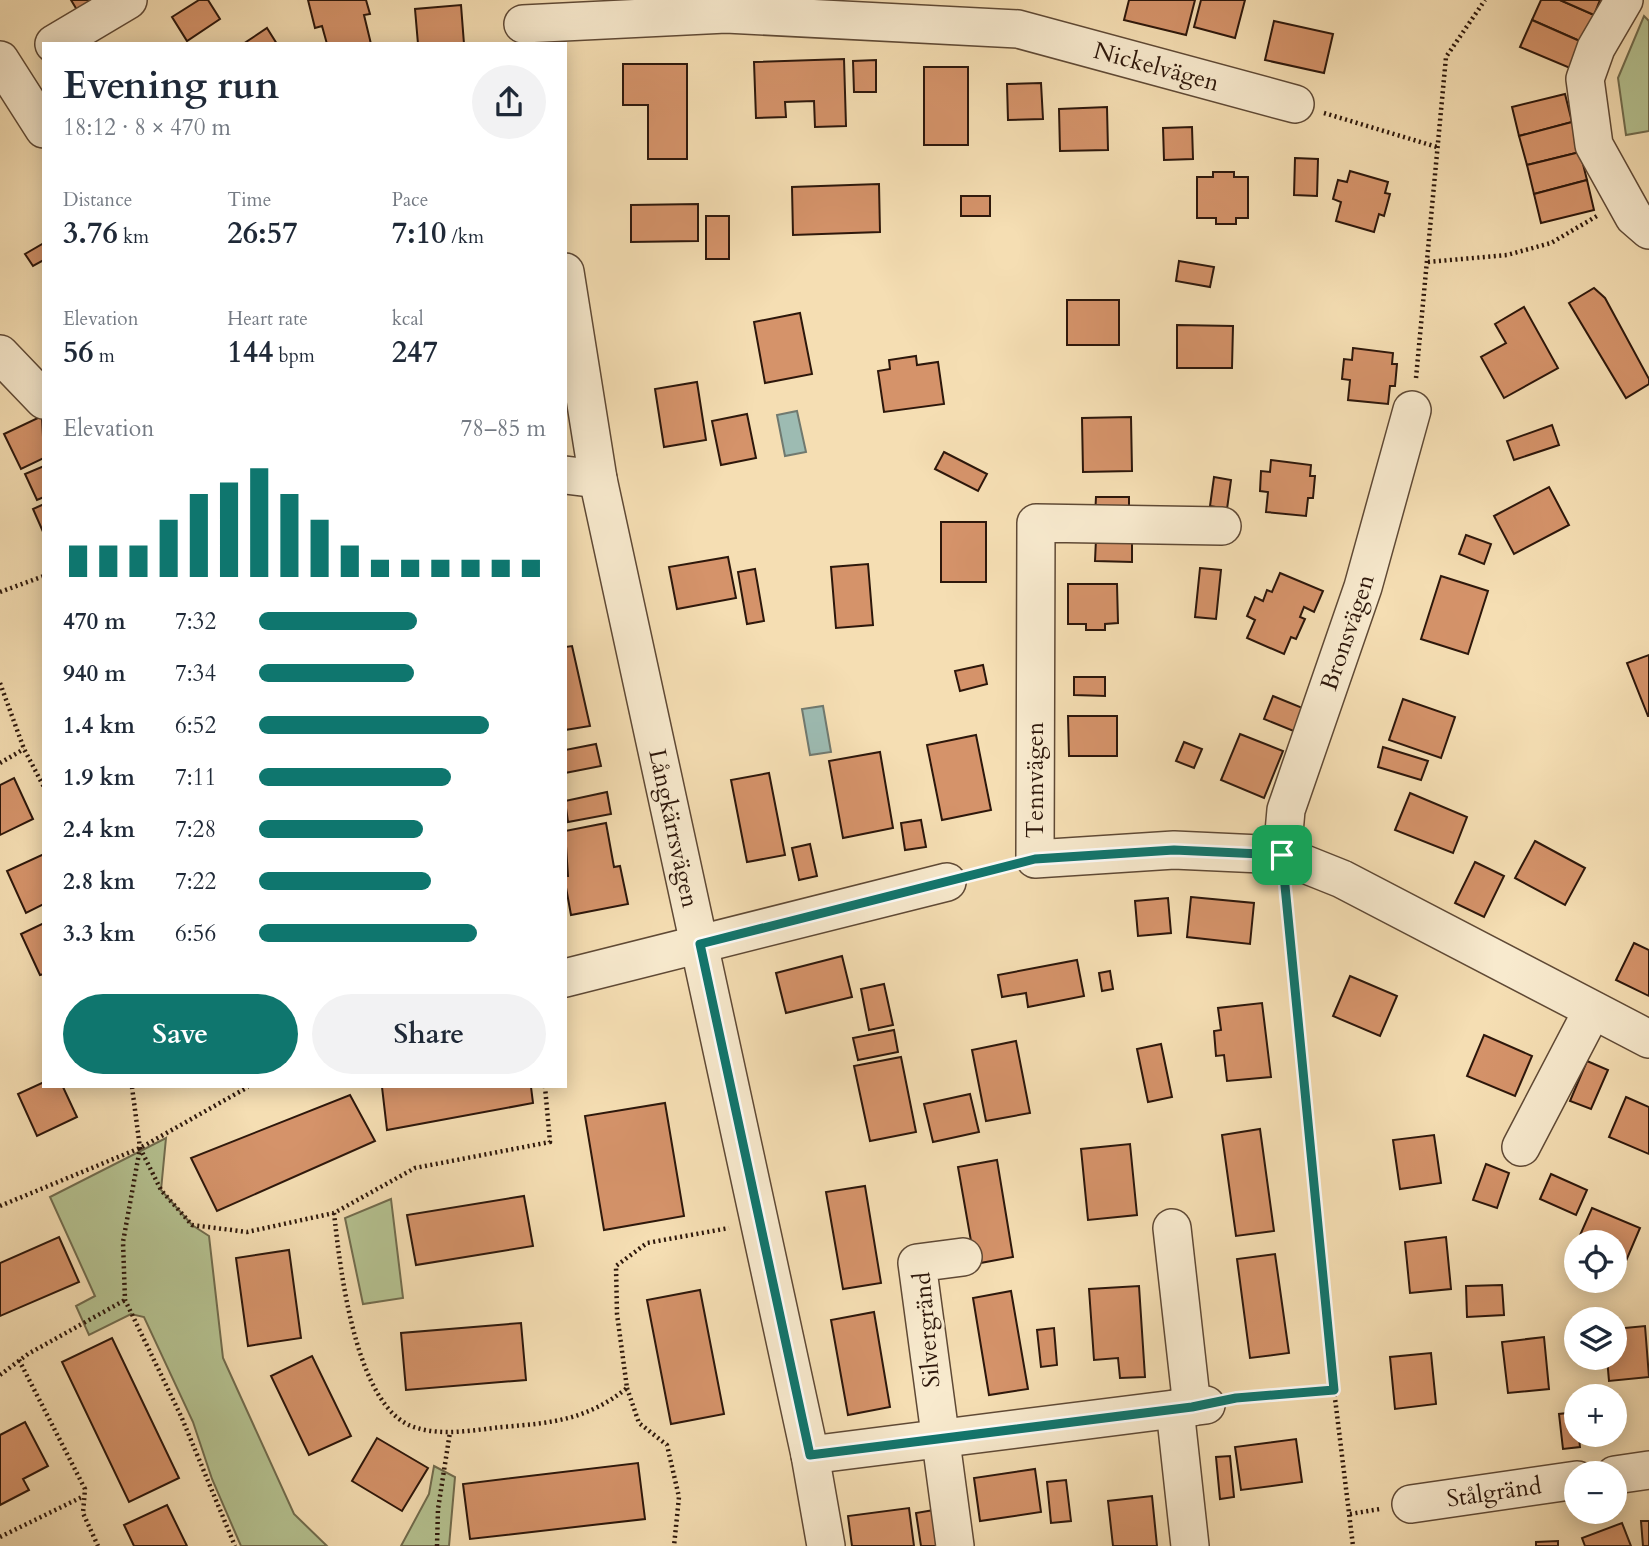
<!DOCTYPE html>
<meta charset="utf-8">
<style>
:root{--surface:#fff;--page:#f2f2f3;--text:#1f2937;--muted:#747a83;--accent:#0f766e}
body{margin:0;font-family:Cardo,serif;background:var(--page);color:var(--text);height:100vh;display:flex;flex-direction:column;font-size:26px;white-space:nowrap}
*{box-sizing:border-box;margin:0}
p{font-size:23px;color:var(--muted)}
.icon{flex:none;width:38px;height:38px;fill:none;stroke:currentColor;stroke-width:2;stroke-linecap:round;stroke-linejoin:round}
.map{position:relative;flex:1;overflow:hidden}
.panel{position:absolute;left:42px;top:42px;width:525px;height:1046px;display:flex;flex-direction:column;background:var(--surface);border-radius:0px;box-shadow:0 4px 18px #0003}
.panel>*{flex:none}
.buttons{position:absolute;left:1564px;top:1230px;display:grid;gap:14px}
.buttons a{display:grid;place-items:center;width:63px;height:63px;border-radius:50%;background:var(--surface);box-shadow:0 4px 18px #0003;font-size:35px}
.pin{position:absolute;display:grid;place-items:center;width:60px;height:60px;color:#fff;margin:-30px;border-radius:14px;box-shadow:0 4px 10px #0006}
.round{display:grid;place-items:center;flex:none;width:74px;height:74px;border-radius:37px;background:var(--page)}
.summary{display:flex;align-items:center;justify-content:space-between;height:119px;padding:0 21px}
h1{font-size:38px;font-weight:700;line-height:52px}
.figures{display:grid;grid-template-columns:repeat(3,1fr);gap:10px;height:119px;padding:7px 21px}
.figures div{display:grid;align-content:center}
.figures b{font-size:30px;font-weight:700}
.figures small{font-size:19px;font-weight:400}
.figures p{font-size:19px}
.chart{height:196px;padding:14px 21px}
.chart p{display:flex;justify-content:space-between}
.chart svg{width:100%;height:126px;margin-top:7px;stroke:var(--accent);stroke-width:6}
.cta{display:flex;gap:14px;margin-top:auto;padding:14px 21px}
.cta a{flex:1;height:80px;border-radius:42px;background:var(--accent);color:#fff;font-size:28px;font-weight:700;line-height:80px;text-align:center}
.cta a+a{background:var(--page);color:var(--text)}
ul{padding:0 21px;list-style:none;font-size:23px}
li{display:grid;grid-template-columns:112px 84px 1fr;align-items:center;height:52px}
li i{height:18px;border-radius:9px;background:var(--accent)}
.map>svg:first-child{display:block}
</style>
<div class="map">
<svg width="1649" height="1546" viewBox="0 0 1649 1546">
<rect width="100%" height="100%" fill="#f5deb3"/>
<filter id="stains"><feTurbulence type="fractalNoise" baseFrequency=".00286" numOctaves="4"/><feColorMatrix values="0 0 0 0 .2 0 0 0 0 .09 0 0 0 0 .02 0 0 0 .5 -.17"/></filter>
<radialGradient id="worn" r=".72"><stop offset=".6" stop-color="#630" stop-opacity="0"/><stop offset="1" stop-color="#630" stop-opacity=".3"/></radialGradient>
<g fill="#b5c291" stroke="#716c4e" stroke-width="2">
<path d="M1644,16l5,5v110l-23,4 -8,-57z"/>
<path d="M166,1138l-5,52 31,35 17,11 14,122 71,156 33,32h-86l-29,-67 -19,-57 -49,-105 -13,-3 -42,21 -13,-29 19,-10 -45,-99z"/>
<path d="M391,1199l12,99 -40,6 -18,-86z"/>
<path d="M434,1466l21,11 -6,69h-48l28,-52z"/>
</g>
<g fill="#9dbbb2" stroke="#70796f" stroke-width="2">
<path d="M797,411l9,41 -21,4 -8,-41z"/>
<path d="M823,706l8,46 -21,3 -8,-46z"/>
</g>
<g fill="#d5936a" stroke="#2d170b" stroke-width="2">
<path d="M71,0h24l-18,10z"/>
<path d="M199,0h9l12,19 -33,22 -15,-24z"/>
<path d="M308,0h58l4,14 -6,1 7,29h-44l-5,-18 -7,2z"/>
<path d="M1129,0h66l-9,35 -62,-15z"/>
<path d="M1201,0h44l-10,38 -41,-11z"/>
<path d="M1541,0h19l34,15 -12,27 -50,-22z"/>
<path d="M1560,0h40l-6,15z"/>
<path d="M461,5l3,39h-46l-3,-35z"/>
<path d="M1532,20l50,22 -12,26 -50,-21z"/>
<path d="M1274,21l59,13 -9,39 -59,-13z"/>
<path d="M267,28l10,16h-34z"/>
<path d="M844,59l2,67 -31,1 -1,-26 -29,1 1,15 -30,1 -2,-56z"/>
<path d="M876,60v32h-22l-1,-31z"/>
<path d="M623,64h64v95h-39v-54h-25z"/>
<rect x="924" y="67" width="44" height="78"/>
<path d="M1041,83l2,36 -35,1 -1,-36z"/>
<path d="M1565,94l7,28 -53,14 -7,-29z"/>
<path d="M1107,107l1,43 -48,1 -1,-42z"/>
<path d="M1572,122l8,30 -53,13 -8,-29z"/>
<path d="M1192,127l1,32 -29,1 -1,-32z"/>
<path d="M1580,152l7,28 -53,14 -7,-29z"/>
<path d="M1295,158l23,1 -1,37 -23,-1z"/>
<path d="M1350,171l38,11 -3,11 5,1 -6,22 -5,-2 -5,18 -38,-11 5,-19 -8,-3 5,-19 9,2z"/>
<path d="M1213,172h21v5h14v41h-12v6h-20v-6h-19v-41h16z"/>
<path d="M1587,180l7,30 -53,13 -7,-29z"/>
<path d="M879,184l1,48 -87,3 -1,-48z"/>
<rect x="961" y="196" width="29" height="20"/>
<path d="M698,204v37l-67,1v-37z"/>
<rect x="706" y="216" width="23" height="43"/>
<path d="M44,243v17l-11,6 -8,-12z"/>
<path d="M1179,261l35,6 -4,20 -34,-6z"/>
<path d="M1594,288l11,10 44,81v5l-23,14 -57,-95z"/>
<rect x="1067" y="300" width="52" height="45"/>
<path d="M1524,307l34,61 -54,30 -23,-41 25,-14 -11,-19z"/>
<path d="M800,313l12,61 -47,9 -11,-61z"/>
<path d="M1177,325l56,1 -1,42h-55z"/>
<path d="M1353,348l40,5 -1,11h5l-2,22h-5l-2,18 -40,-4 2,-20 -8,-1 2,-20 8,1z"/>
<path d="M916,356l1,9 21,-3 6,42 -60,8 -6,-41 12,-2 -1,-9z"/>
<path d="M697,382l9,58 -42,7 -9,-58z"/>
<path d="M747,414l9,44 -35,7 -9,-44z"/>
<path d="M42,416l2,42 -23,11 -17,-35z"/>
<path d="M1131,417l1,54 -49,1 -1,-54z"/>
<path d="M1552,425l7,20 -45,15 -7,-19z"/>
<path d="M944,452l43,22 -9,17 -43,-22z"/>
<path d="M1271,460l40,5 -1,11h5l-2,22h-5l-2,18 -40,-4 2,-20 -8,-1 1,-20 9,1z"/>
<path d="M44,466v31l-7,3 -12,-26z"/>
<path d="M1214,477l17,3 -4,29 -17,-3z"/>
<path d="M1549,487l20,38 -55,29 -20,-38z"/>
<path d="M1096,497h33v19h-34z"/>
<path d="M44,504v30l-11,-25z"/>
<rect x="941" y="522" width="45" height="60"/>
<path d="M1466,535l25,9 -7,20 -25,-10z"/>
<path d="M1096,539l36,1v22l-37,-1z"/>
<path d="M728,557l8,41 -59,11 -8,-42z"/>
<path d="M868,564l5,61 -37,3 -5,-61z"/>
<path d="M1200,568l21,2 -5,49 -21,-2z"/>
<path d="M755,569l9,52 -17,3 -9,-52z"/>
<path d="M1280,573l43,18 -9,21 -10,-5 -4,10 5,2 -9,20 -5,-2 -7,17 -37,-16 8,-18 -8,-4 8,-19 8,4 4,-11 5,2z"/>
<path d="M1441,576l47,15 -20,63 -47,-15z"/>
<path d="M1068,584h49l1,39 -13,1v6h-19v-6h-18z"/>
<path d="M572,646l18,80 -25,4v-83z"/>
<path d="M1649,655v61h-1l-21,-53z"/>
<path d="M983,665l4,19 -27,7 -5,-20z"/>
<path d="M1074,677h31v19l-31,-1z"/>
<path d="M1273,696l32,13 -9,23 -32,-13z"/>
<path d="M1403,699l52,18 -14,41 -52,-18z"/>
<path d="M1068,716h49v40h-48z"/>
<path d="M1240,734l43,17 -19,47 -43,-18z"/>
<path d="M976,735l15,75 -49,10 -15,-75z"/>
<path d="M1184,742l18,7 -8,19 -18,-7z"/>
<path d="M596,744l5,22 -36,7v-23z"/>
<path d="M1383,747l45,14 -7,19 -43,-13z"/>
<path d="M880,752l13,76 -50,10 -14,-77z"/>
<path d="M769,773l16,82 -38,7 -16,-82z"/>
<path d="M14,778l19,41 -33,16v-50z"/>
<path d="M607,792l4,22 -43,8 -3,-21z"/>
<path d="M1410,793l57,24 -14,36 -58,-23z"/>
<path d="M921,820l5,27 -21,3 -4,-27z"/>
<path d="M606,823l8,44 6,-1 8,38 -57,11 -6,-33v-6h3l-3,-45z"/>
<path d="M1535,841l50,27 -20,37 -50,-27z"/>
<path d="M810,844l7,32 -18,4 -7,-32z"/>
<path d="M44,854v50l-18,9 -19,-42z"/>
<path d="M1475,862l29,14 -20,41 -29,-14z"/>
<path d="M1191,897l63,6 -4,41 -63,-7z"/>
<path d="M1168,898l3,35 -33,3 -3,-35z"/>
<path d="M44,923v51l-4,1 -19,-41z"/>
<path d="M1634,943l15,7v46l-33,-16z"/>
<path d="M842,956l10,41 -66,16 -10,-40z"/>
<path d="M1077,960l7,36 -56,11 -2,-14 -24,4 -4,-22z"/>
<path d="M1110,971l3,18 -11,2 -3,-18z"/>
<path d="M1350,976l47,20 -17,40 -47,-20z"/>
<path d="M884,984l9,41 -24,5 -8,-41z"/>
<path d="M1262,1003l9,74 -44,4 -3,-26 -8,1 -2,-25 7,-1 -3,-22z"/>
<path d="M894,1030l4,22 -40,8 -5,-22z"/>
<path d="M1484,1035l48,21 -17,40 -48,-20z"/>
<path d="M1016,1041l14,72 -44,8 -14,-71z"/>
<path d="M1161,1044l11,53 -24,5 -11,-53z"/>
<path d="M901,1057l15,75 -46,9 -16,-75z"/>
<path d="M1587,1061l21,9 -17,39 -21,-8z"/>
<path d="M44,1082v5h19l14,30 -40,19 -19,-42z"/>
<path d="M382,1087h149l2,16 -146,27z"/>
<path d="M970,1094l9,38 -46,10 -9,-38z"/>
<path d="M350,1095l25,46 -158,70 -26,-53z"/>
<path d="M1626,1097l23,10v47l-40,-17z"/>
<path d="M665,1103l19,113 -80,14 -19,-114z"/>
<path d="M1260,1129l14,102 -38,5 -14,-101z"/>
<path d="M1434,1135l7,48 -41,6 -7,-49z"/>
<path d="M1130,1144l7,71 -49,5 -7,-71z"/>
<path d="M997,1160l16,97 -38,7 -17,-97z"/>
<path d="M1486,1164l23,9 -12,35 -24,-8z"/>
<path d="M1551,1174l36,16 -11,25 -36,-16z"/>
<path d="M865,1186l16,97 -38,6 -17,-97z"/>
<path d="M524,1196l9,50 -117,19 -9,-50z"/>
<path d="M1592,1208l48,20 -17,40 -8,-3v-23h-38z"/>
<path d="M59,1237l20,45 -79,34v-53z"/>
<path d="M1446,1237l5,52 -41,4 -5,-51z"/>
<path d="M289,1250l12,88 -53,8 -12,-88z"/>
<path d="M1275,1254l14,99 -39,5 -13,-99z"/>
<path d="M1502,1285l2,30 -37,2 -1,-31z"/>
<path d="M1139,1286l6,91 -25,1 -2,-20 -24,2 -5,-71z"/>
<path d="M700,1290l24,124 -53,10 -24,-124z"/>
<path d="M1011,1291l17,98 -39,6 -16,-97z"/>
<path d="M874,1312l16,95 -42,8 -17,-95z"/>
<path d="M521,1323l5,57 -120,10 -5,-57z"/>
<path d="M1645,1326l4,51 -40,4 -2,-23h8v-29z"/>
<path d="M1054,1328l3,37 -16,2 -4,-37z"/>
<path d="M1544,1337l5,52 -41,4 -6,-51z"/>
<path d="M112,1338l67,140 -50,24 -67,-140z"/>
<path d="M1431,1353l5,51 -41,5 -5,-52z"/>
<path d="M312,1356l39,80 -42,19 -38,-79z"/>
<path d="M1576,1412l4,35 -17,2 -4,-35z"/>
<path d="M25,1422l23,44 -25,13 6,11 -29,15v-70z"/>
<path d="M377,1438l51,30 -26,43 -50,-30z"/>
<path d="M1296,1439l6,43 -61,8 -6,-43z"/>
<path d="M1230,1456l4,41 -14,2 -4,-42z"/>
<path d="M638,1463l7,56 -175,20 -7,-55z"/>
<path d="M1035,1469l6,43 -61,9 -6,-43z"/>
<path d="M1066,1480l5,41 -20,2 -4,-41z"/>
<path d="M1152,1496l5,50h-44l-5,-45z"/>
<path d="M167,1505l20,41h-53l-10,-21z"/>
<path d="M909,1508l5,38h-62l-4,-30z"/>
<path d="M934,1510l5,36h-18l-5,-33z"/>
<path d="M1641,1521h8v25h-6z"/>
<path d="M1622,1523l9,23h-46l-3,-8z"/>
<path d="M1558,1541v5h-22v-4z"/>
</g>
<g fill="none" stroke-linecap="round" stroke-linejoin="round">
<g stroke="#5f4935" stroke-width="40">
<g id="minor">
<path d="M1624,0l-28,48 -11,31 9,66 40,72 15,13"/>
<path id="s1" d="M523,24l203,-10 292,15 277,75"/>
<path d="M54,44l74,-44"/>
<path d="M0,60l44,69"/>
<path id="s2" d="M565,272l33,207 212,976 16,91"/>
<path d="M0,354l44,46"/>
<path d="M565,475l33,4"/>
<path d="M1222,526l-186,-3 -1,336 139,-9 108,5 60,24 307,160"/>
<path id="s3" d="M1282,855l4,-45 77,-223 49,-177"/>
<path d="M565,978l382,-96"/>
<path d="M1521,1147l71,-136"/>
<path d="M1172,1228l20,179"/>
<path d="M1175,1409l15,137"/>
<path d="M810,1455l396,-50"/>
<path d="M1615,1475l34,-5"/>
<path id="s4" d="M1411,1504l166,-24"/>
<path d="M955,1546l-38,-283 46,-6"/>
</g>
</g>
<g stroke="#2d170b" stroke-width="4.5" stroke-dasharray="2 3.5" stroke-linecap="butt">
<path d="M1324,113l113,34"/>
<path d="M1428,262l79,-7 44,-12 46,-27"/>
<path d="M1416,378l30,-321 39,-57"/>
<path d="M0,592l44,-16"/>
<path d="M0,683l24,66 20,38"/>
<path d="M0,763l24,-14"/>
<path d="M979,874l25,-7"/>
<path d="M1286,891l48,499 19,156"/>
<path d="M132,1087l8,61 -17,94 2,58 56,116 54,130"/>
<path d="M140,1148l21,42 31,35 55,7 87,-19 81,-45 135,-26 -5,-55"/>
<path d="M0,1206l140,-58 108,-61"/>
<path d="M334,1213c6,53 21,199 83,215 27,8 58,2 85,-1 50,-4 85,-7 125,-39l-10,-74 -1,-48 31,-23 82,-15"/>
<path d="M19,1360l66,129 -2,24 15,33"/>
<path d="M0,1375l28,-21 97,-54"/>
<path d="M627,1388l12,35 28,22 12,52 -5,49"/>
<path d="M1237,1398l97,-8"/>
<path d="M1350,1514l30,-5"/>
<path d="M0,1537l84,-41"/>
<path d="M437,1546l1,-37 12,-77"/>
</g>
<use href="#minor" stroke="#f8eace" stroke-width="37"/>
</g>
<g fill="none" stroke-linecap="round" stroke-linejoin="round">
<g stroke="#fff" stroke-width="14">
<path id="route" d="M1174,850l108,5 52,535 -98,8 -44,9 -382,48 -110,-511 335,-85z"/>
</g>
<use href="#route" stroke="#0f766e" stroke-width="9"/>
</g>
<g text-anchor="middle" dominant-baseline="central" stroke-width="6" stroke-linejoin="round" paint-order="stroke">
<g font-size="24" fill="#2d170b" stroke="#f8eace">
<text stroke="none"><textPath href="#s1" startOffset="639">Nickelvägen</textPath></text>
<text stroke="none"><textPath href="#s3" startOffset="233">Bronsvägen</textPath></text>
<text transform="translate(1035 780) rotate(-90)">Tennvägen</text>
<text stroke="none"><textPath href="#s2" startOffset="567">Långkärrsvägen</textPath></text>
<text transform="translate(927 1330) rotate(-95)">Silvergränd</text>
<text stroke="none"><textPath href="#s4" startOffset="84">Stålgränd</textPath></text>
</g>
</g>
<rect width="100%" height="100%" filter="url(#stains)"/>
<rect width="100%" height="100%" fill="url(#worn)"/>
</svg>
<div class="buttons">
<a><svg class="icon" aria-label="locate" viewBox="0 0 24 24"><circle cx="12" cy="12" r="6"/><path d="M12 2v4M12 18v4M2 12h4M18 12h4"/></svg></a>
<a><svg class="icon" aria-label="layers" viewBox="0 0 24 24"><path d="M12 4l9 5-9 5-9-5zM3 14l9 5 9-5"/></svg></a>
<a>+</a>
<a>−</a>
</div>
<div class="pin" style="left:1282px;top:855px;background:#1e9e55"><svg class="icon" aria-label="arrive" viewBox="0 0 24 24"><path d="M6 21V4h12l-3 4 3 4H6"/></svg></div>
<section class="panel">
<div class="summary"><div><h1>Evening run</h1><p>18:12 · 8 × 470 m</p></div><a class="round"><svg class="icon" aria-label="share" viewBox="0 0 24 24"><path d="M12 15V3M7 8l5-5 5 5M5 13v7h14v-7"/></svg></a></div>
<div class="figures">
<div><p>Distance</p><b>3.76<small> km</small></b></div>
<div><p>Time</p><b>26:57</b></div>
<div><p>Pace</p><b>7:10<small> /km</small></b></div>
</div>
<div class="figures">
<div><p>Elevation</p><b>56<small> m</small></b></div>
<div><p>Heart rate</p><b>144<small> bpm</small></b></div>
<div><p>kcal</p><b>247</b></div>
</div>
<div class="chart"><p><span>Elevation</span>78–85 m</p>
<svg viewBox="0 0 160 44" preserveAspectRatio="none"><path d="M5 44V33M15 44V33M25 44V33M35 44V24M45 44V15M55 44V11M65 44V6M75 44V15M85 44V24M95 44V33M105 44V38M115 44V38M125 44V38M135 44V38M145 44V38M155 44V38"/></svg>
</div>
<ul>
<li><b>470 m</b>7:32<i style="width:55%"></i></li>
<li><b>940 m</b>7:34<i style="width:54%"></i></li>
<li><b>1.4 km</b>6:52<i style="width:80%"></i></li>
<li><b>1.9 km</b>7:11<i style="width:67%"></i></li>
<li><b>2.4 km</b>7:28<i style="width:57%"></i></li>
<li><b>2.8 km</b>7:22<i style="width:60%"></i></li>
<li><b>3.3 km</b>6:56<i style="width:76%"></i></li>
</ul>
<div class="cta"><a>Save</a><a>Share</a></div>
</section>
</div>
